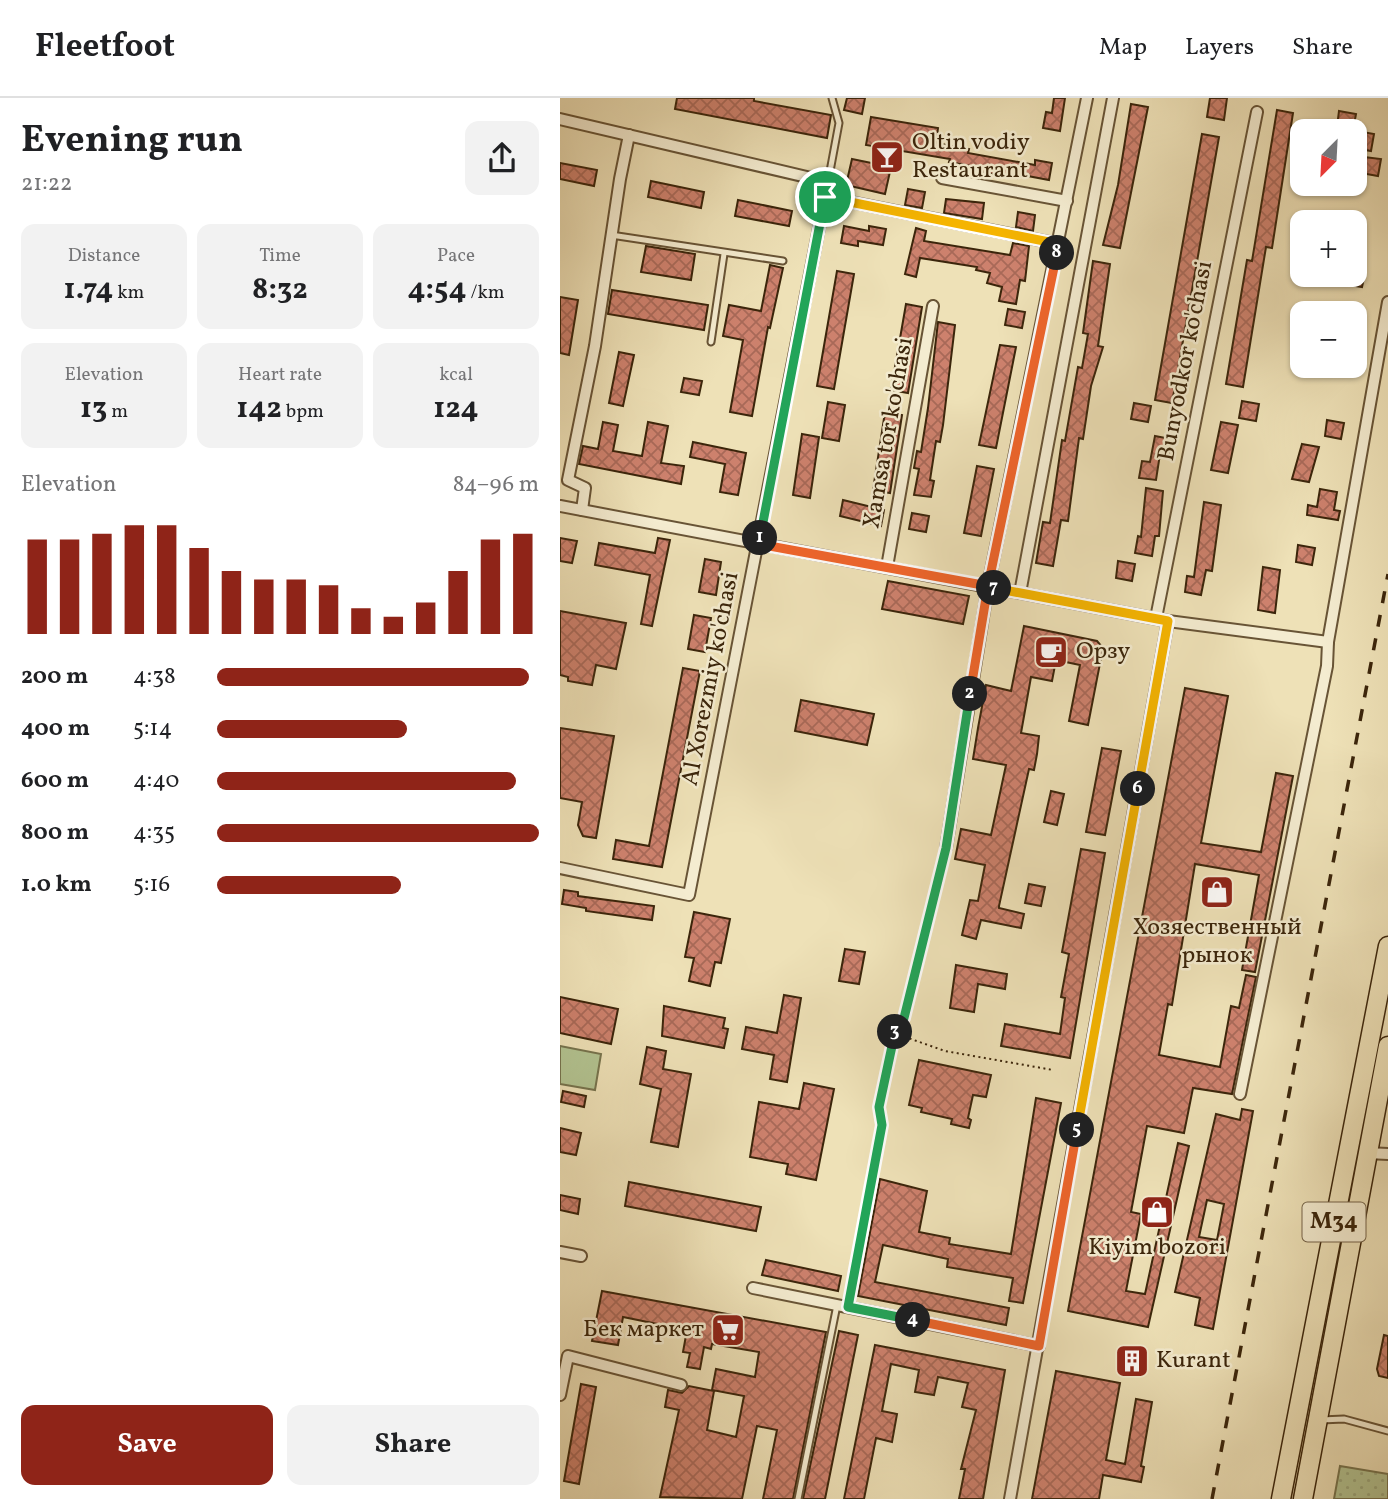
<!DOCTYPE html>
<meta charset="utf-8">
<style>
:root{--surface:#fff;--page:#f2f2f2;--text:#202124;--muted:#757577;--line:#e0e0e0;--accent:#8f2418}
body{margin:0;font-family:Vollkorn,serif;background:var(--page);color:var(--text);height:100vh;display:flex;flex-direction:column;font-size:26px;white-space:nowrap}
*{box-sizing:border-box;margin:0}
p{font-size:23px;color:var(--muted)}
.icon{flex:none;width:38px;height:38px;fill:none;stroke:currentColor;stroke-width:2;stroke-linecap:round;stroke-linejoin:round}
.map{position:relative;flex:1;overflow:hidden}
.sheet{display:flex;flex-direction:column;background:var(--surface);width:560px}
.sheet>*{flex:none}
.needle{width:46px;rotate:204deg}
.tools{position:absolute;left:730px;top:21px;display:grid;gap:14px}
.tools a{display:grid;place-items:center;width:77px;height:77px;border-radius:14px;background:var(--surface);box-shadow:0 2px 5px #0004;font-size:35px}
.pin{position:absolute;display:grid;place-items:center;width:60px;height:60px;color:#fff;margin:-30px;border:4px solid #fff;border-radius:50%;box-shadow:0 2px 7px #0007}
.km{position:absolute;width:35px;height:35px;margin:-18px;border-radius:50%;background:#222;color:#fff;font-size:19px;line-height:35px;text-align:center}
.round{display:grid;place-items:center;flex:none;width:74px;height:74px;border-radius:14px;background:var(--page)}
.overview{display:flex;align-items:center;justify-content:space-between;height:119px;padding:0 21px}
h1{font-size:38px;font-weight:700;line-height:52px}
.figures{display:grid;grid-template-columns:repeat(3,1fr);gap:10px;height:119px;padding:7px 21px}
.figures div{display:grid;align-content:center;border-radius:14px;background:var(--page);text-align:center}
.figures b{font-size:30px;font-weight:700}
.figures small{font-size:19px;font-weight:400}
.figures p{font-size:19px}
.chart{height:196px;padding:14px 21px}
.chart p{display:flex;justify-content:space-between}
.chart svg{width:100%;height:126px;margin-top:7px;stroke:var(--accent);stroke-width:6}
.cta{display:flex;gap:14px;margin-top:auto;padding:14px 21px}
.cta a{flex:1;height:80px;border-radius:14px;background:var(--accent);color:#fff;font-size:28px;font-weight:700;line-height:80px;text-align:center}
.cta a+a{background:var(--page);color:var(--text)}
ul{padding:0 21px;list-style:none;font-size:23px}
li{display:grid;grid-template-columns:112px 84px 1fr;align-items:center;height:52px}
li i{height:18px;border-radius:9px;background:var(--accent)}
header{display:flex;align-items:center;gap:42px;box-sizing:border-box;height:98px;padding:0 35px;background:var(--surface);border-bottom:2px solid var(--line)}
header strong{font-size:33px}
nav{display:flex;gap:38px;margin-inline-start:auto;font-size:24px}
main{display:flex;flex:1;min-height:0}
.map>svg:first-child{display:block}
</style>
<header>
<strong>Fleetfoot</strong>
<nav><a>Map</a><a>Layers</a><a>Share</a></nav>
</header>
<main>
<section class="sheet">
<div class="overview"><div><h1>Evening run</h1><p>21:22</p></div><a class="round"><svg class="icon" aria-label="share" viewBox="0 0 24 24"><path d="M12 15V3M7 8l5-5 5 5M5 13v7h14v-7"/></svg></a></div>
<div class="figures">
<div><p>Distance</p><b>1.74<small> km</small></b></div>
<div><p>Time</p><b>8:32</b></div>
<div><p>Pace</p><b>4:54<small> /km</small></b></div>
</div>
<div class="figures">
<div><p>Elevation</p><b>13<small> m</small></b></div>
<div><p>Heart rate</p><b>142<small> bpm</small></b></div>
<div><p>kcal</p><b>124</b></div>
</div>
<div class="chart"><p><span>Elevation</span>84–96 m</p>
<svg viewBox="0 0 160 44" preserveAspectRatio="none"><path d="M5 44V11M15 44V11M25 44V9M35 44V6M45 44V6M55 44V14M65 44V22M75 44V25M85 44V25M95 44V27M105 44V35M115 44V38M125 44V33M135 44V22M145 44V11M155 44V9"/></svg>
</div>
<ul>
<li><b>200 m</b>4:38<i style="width:97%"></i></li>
<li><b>400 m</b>5:14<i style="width:59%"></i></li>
<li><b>600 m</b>4:40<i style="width:93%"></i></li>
<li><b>800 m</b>4:35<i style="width:100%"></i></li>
<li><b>1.0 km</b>5:16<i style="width:57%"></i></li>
</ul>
<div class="cta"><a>Save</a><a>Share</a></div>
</section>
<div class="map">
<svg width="828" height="1401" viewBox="0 0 828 1401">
<defs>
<pattern id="grass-dots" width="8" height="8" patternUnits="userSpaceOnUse" patternTransform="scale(1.75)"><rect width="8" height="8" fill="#b3c492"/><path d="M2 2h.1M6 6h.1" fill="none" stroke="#9ba87d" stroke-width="1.8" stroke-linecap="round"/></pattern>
<pattern id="building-cross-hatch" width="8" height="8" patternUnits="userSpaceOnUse" patternTransform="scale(1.75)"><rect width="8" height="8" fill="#cd816d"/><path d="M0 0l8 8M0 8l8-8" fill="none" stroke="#a86958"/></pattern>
</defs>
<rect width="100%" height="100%" fill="#eee1b7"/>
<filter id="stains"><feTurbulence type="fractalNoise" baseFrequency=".00286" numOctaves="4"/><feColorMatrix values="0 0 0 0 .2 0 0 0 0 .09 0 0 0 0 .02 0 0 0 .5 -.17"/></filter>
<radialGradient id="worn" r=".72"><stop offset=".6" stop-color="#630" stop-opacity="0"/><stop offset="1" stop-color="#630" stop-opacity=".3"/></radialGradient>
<path fill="url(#grass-dots)" stroke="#77744e" stroke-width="2" d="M780,1368l48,8v25h-54z"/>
<path fill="#b3c492" stroke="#77744e" stroke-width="2" d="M0,948l41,8 -6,36 -35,-6z"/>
<g fill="url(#building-cross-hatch)" stroke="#3b250b" stroke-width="2" fill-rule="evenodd">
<path d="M117,0h77v3l77,14 -4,23 -152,-29z"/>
<path d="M287,0h18l-3,16 -18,-4z"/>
<path d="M494,0h11l-5,33 -17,-3 3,-16 6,1z"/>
<path d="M650,0h17l-3,22 -17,-3z"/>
<path d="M571,6l17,3 -28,141 -17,-3 15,-60z"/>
<path d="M717,12l16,3 -21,135 -6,-1 -23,140 -17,-3 21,-124 5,1z"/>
<path d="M779,13l17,3 -3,16 -16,-3z"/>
<path d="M311,19l67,11 -2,15 33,6 -1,4 67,12v-5l17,3 -3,17 -32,-6v4l-47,-8 1,-4 -22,-4 1,-3 -84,-14z"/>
<path d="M797,33l17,3 -3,17 -17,-3z"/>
<path d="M642,36l17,3 -47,266 -17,-3z"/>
<path d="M804,59l17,2 -3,17 -17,-3z"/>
<path d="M292,61l39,8 -6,27 -39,-9z"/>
<path d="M0,65l37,7 -3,16 -34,-7z"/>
<path d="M91,83l53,11 -3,16 -53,-11z"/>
<path d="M348,91l17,3 -3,16 -17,-3z"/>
<path d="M386,101l38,4 -2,16 -38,-6z"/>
<path d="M178,102l54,11 -3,15 -54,-10z"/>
<path d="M458,114l17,3 -2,16 -17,-4z"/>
<path d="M284,128l25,5v-5l17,3 -3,16 -25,-4v5l-17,-3z"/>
<path d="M356,130l10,3 -2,10 86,14 3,-12 16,3 -4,35 -5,-1 -4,24 -17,-3 3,-14 -15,-4 3,-10 -14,-3 1,-3 -57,-9 -4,19 -11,-3z"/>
<path d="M86,148l49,8 -4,26 -50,-8z"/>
<path d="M533,163l17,3 -12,82 5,1 -12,39 -8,53 -4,-1 -11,83 -7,-1 -8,46 -17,-3 7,-41 7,1 12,-83 3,1 13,-74 4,1 6,-34 -5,-1z"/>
<path d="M210,167l13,3 -13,60 -2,-1 -16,89 -22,-4 13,-72 -20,-4 6,-31 32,6z"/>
<path d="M277,173l17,3 -20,115 -17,-3z"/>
<path d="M794,173l11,2 -3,14 -43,-7v-5h35z"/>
<path d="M52,192l96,15 -4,25 -96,-16z"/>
<path d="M0,199l18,3 -9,55 -9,-2z"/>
<path d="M346,206l16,3 -14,86 -17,-3z"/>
<path d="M448,211l17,3 -3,16 -17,-3z"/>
<path d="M378,224l17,3 -12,100 -3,17 -4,-1 -6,39 4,1 -3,16 -17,-2 5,-26 -5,-1 3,-17 4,1 7,-44z"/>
<path d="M440,247l16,2 -20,101 -17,-3z"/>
<path d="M59,254l15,3 -11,51 -14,-3z"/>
<path d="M124,280l18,3 -3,14 -18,-3z"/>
<path d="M682,303l17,3 -3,17 -17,-3z"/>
<path d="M268,304l17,3 -6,36 -17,-3z"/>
<path d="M574,305l17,3 -3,16 -17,-3z"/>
<path d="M325,314l17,3 -12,78 -17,-3z"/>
<path d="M767,322l17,3 -3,16 -16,-3z"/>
<path d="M43,324l15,3 -5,26 29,5 6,-34 20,4 -7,37 23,3 -3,18 -102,-20 4,-18 15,3z"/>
<path d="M661,324l17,3 -10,48 -17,-3z"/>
<path d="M242,336l17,3 -9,61 -17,-3z"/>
<path d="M595,338l16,3 -2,16 -9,-1 -4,26 -17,-2 3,-17 8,1z"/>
<path d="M133,344l53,11 -8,42 -18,-3 5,-28 -35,-7z"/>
<path d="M742,346l17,3 -10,35 -17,-3z"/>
<path d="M417,368l17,3 -13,67 -17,-3z"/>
<path d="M586,390l17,3 -4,45h-4l-3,20 -17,-3 3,-17 3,1z"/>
<path d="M760,391l17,3 -3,18 6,1 -2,9 -31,-5 1,-10 9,2z"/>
<path d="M283,402l41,10 -3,16 -41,-10z"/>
<path d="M644,404l17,3 -9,66 -6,-1 -5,25 -16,-3 2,-16 7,1z"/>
<path d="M352,415l17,3 -3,16 -17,-3z"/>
<path d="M0,440l17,3 -5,22 -12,-2z"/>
<path d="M98,440l12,2 -18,86 -11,-2 9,-49 -55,-10 4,-22 56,10z"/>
<path d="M738,447l17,3 -3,17 -16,-3z"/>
<path d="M145,461l16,3 -5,33 -17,-3z"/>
<path d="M558,463l17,3 -3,17 -16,-3z"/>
<path d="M703,469l17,3 -5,43 -17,-3z"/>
<path d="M328,483l81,15 -6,28 -81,-15z"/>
<path d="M0,513l66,12 -10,46 -20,-4 -4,20 -24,-4v-4l-8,-2z"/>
<path d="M134,517l17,3 -6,34 -17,-3z"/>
<path d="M464,528l73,15 6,7 -15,77 -19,-4 11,-56 -24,-5 -4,21 -21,-4 -10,56 18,3 -2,18 -3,16 -5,-1 -30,137v2l25,6 -3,14 -40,-8 -5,19 -14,-4 8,-35 8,1 7,-36 -30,-6 6,-30 30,6 15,-70 -33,-6 5,-31 8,-43 25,6z"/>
<path d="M123,570l17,3 -38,196 -49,-8 3,-19 33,6z"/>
<path d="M625,590l43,8 -27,147 60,9 15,-79 17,3 -38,196 -13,-2 17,-95 -64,-11 -23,141 -4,-1 -9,51 61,12 11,-61 8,2 7,-33 10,2 -24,117 -39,-6 -9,45 -37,-7 -16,86 10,2 -15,77 19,3 33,-151 11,3 -41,181 -80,-16z"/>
<path d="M241,602l73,14 -7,31 -72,-14z"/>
<path d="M0,630l54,8 -18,102 -13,-2 -5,-11 4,-23 -22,-4z"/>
<path d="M542,650l19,3 -16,84 -19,-3z"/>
<path d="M491,693l13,3 -7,31 -13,-3z"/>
<path d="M521,751l24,4 -35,205 -69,-12 4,-22 55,10 5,-36 -4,-1 8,-43 -7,-2z"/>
<path d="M469,786l16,3 -4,19 -16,-3z"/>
<path d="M4,792l14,2v4l76,10 -2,14 -66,-9v-3l-24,-4z"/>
<path d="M134,814l36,7 -9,44 -6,-1 -5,24 -21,-5 5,-23 -9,-1z"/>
<path d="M285,851l20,3 -6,32 -20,-3z"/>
<path d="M396,867l51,9 -2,15 -27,-5 -4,28 -24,-4z"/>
<path d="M224,897l17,3 -14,84 -17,-3 4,-24 -32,-6 4,-22 31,6z"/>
<path d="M0,899l58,12 -7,35 -51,-11z"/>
<path d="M104,908l61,12 -2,10 5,1 -4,19 -62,-12z"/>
<path d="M87,949l19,4 -3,18 28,5 -13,73 -27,-5 10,-53 -21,-5z"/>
<path d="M359,962l72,15 -5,22 -13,-2 -5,23 3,2 -2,8 -18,-4 1,-5 -31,-7 1,-4 -13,-3z"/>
<path d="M244,985l30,6 -18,91 -30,-6 2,-10 -38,-7 9,-55 40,7z"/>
<path d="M3,993l23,5 -2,11 -23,-5z"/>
<path d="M476,1000l25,5 -38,200 -14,-2 4,-23 -66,-11 1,-8 -65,-14 -8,37 134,26 -3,17 -148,-29 22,-117 47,12 -8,41 31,6 -1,6 62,10z"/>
<path d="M682,1011l11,2 -40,218 -18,-4 5,-27 -25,-6 41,-178 24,6zM647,1102l17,4 -7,36 -18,-3z"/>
<path d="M0,1030l21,5 -5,22 -16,-3z"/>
<path d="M69,1084l132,25 -5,24 -131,-25z"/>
<path d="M0,1097l20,4 -2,15 -18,-4z"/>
<path d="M206,1162l75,16 -3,15 -76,-16z"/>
<path d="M42,1193l224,41 -33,167h-30l14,-69 -20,-4 -15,73 -82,-2 19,-87 -14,-3 3,-17 14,3 7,-7 25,5 -7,39 29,7 8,-41 -32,-6 4,-21 39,8 4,-25 -47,-8 -1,5 -7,-2 -4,22 -13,-2 3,-14 -7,-1 4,-22 -64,-13 -5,28 -26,-4z"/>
<path d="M279,1233l19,4 -33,164h-22z"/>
<path d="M824,1237l4,1v42l-9,-2 -2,-7z"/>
<path d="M315,1247l130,25 -22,129h-24l6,-30h-4l15,-59 -14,-3 6,-24 -30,-6 -4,18 -19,-3 4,-22 -28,-6 -9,47 15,3 -5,28 -16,-4 -12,61h-20z"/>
<path d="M496,1273l64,12 -14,77 19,4 11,-65 16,3 -11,64 3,1 -3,15 -38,-7 -4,24h-67z"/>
<path d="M21,1286l15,3 -17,97 -15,-3z"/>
</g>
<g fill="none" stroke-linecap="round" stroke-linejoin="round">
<g stroke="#685436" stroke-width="9">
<g id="service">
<path d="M268,84l11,-59 -7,-25"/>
<path d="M51,137l172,26"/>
<path d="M151,244l13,-88"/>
<path d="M761,1322l23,-1 44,12"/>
<path d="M238,1401l39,-194"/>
</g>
</g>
<g stroke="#685436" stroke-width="14">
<g id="minor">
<path d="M0,21l268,63 -139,713 -129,-27"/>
<path d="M382,80l125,23"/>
<path d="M266,99l233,47"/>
<path d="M0,408l608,115 160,21"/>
<path d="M22,412l3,-22 -17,-8 27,-134 25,-167 9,-44"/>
<path d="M327,469l46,-261"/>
<path d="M460,495l93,-495"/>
<path d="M596,520l101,-506"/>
<path d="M386,750l42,-262 99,-488"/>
<path d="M680,996l87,-428 1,-24 60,-340"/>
<path d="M807,1055l21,1"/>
<path d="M0,1154l21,4"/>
<path d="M193,1190l286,58"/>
<path d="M0,1297l8,-39 113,29"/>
<path d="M450,1401l158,-878"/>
</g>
</g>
<g stroke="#3b250b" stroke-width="21">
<g id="trunk">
<path d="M721,1401l107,-553"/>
<path d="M743,1401l85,-453"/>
</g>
</g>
<g stroke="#3b250b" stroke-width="2" stroke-dasharray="2 3.5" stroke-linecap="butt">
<path d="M334,935l51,18 108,19"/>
<path d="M290,1198l32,-171c-5,-32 4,-79 21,-107l40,-160"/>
</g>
<use href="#service" stroke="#f4ecd0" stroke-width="5"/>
<use href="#minor" stroke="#f4ecd0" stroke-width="10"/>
<use href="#trunk" stroke="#eee1b7" stroke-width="18"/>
<path stroke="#3b250b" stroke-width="3.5" stroke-dasharray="12 12" stroke-linecap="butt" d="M652,1401l176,-925"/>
</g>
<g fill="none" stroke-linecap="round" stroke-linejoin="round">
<g stroke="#fff" stroke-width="14">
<path id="split-1" d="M200,440l65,-341"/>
</g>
<g stroke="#fff" stroke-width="14">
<path id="split-2" d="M200,440l-1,6 229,42 -18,108"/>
</g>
<g stroke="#fff" stroke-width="14">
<path id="split-3" d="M335,934l9,-14 42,-170 24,-154"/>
</g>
<g stroke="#fff" stroke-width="14">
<path id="split-4" d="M335,934l-16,75 3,18 -34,182 65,13"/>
</g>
<g stroke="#fff" stroke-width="14">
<path id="split-5" d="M353,1222l126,26 38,-216"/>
</g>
<g stroke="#fff" stroke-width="14">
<path id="split-6" d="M517,1032l61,-341"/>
</g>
<g stroke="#fff" stroke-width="14">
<path id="split-7" d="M434,490l174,33 -30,168"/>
</g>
<g stroke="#fff" stroke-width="14">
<path id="split-8" d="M434,490l-6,-2 69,-333"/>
</g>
<g stroke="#fff" stroke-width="14">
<path id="split-9" d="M265,99l234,47 -2,9"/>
</g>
<use href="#split-1" stroke="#22a559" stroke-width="9"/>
<use href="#split-2" stroke="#f0652b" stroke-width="9"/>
<use href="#split-3" stroke="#22a559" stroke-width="9"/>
<use href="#split-4" stroke="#22a559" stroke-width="9"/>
<use href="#split-5" stroke="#f0652b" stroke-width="9"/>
<use href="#split-6" stroke="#f5b400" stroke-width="9"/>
<use href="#split-7" stroke="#f5b400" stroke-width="9"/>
<use href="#split-8" stroke="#f0652b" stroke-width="9"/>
<use href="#split-9" stroke="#f5b400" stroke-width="9"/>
</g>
<defs>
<g id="bar-square" transform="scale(1.75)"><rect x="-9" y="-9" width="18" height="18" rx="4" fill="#8f2418" stroke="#f4ecd0"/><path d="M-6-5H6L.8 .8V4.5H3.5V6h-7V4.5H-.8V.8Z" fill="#fff"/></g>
<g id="cafe-square" transform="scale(1.75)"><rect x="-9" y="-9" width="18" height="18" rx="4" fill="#8f2418" stroke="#f4ecd0"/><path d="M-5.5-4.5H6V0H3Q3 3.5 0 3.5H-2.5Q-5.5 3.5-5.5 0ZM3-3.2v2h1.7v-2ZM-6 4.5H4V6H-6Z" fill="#fff"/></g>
<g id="shop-square" transform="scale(1.75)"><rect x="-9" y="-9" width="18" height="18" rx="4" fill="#8f2418" stroke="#f4ecd0"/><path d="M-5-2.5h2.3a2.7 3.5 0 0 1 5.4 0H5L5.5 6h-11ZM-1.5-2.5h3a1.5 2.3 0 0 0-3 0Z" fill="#fff"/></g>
<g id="supermarket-square" transform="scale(1.75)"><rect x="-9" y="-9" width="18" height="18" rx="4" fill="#8f2418" stroke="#f4ecd0"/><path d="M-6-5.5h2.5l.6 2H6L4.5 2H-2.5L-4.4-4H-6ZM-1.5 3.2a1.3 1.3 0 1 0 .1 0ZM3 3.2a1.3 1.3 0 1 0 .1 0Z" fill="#fff"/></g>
<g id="building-square" transform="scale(1.75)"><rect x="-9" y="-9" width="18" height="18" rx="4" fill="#8f2418" stroke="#f4ecd0"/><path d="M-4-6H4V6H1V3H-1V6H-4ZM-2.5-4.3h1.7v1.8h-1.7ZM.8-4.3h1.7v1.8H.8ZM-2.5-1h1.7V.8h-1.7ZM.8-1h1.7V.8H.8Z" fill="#fff"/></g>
</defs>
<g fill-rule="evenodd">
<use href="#bar-square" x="327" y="59"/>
<use href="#cafe-square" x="491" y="554"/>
<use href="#shop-square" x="657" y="794"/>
<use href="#shop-square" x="597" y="1114"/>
<use href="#supermarket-square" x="168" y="1232"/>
<use href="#building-square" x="572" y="1263"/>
</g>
<g text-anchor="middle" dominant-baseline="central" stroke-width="5" stroke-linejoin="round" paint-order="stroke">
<rect fill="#f4ecd0" stroke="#726146" stroke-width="2" x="742.5" y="1104.5" width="63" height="39" rx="5"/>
<g font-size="23" font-weight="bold" fill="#3b250b">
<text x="774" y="1124">M34</text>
</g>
<g font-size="24" fill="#3b250b" stroke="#f4ecd0" text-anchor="start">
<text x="352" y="45">Oltin vodiy<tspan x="352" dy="28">Restaurant</tspan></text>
<text x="516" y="554">Орзу</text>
<text x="657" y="830" text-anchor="middle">Хозяественный<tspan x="657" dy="28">рынок</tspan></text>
<text x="597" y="1150" text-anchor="middle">Kiyim bozori</text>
<text x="144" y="1232" text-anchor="end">Бек маркет</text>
<text x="596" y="1263">Kurant</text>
</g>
<g font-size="24" fill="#3b250b" stroke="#f4ecd0">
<text transform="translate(626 263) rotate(-79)">Bunyodkor ko'chasi</text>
<text transform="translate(329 335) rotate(-80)">Xamsa tor ko'chasi</text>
<text transform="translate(151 581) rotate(-79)">Al Xorezmiy ko'chasi</text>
</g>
</g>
<rect width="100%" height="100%" filter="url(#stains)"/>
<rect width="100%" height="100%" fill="url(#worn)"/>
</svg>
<div class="tools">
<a><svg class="needle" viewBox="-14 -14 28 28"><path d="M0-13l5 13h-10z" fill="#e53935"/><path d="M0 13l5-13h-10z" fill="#757577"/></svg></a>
<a>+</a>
<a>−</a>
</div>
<div class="pin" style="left:265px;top:99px;background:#1e9e55"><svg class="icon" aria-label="arrive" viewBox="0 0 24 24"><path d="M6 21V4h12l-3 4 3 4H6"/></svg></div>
<b class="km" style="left:200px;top:440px">1</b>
<b class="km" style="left:410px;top:596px">2</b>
<b class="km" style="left:335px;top:934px">3</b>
<b class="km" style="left:353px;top:1222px">4</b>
<b class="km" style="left:517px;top:1032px">5</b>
<b class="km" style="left:578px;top:691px">6</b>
<b class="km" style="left:434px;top:490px">7</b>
<b class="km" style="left:497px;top:155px">8</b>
</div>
</main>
